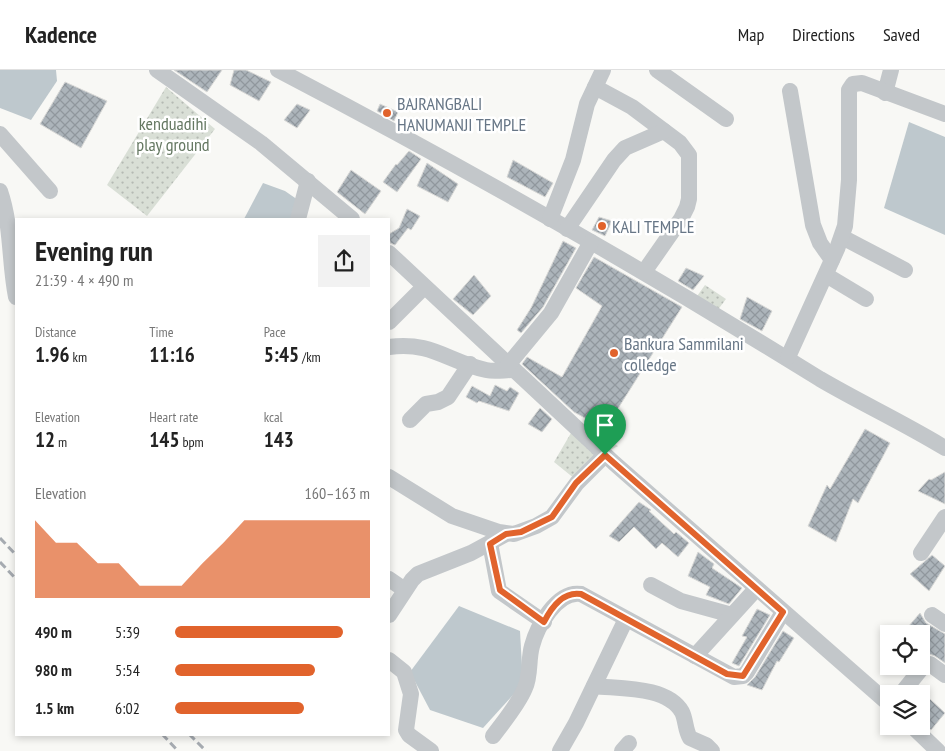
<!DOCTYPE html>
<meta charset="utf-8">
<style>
:root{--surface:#fff;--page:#f2f2f2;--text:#222;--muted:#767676;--line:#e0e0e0;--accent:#e1632c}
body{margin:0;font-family:"PT Sans Narrow",sans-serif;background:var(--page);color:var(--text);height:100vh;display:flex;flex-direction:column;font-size:19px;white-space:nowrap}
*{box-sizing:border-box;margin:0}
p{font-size:16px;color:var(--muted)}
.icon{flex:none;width:28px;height:28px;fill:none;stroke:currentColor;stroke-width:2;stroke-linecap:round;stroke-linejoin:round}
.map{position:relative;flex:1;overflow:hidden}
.details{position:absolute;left:15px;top:148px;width:375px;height:518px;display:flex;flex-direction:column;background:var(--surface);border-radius:0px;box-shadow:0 2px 8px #0003}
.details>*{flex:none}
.buttons{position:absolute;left:880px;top:555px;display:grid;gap:10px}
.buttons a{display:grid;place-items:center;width:50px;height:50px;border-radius:0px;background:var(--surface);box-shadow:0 2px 8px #0003;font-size:25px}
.pin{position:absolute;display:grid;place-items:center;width:42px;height:42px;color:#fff;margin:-51px -21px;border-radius:50% 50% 50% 0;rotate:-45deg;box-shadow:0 0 5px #0007}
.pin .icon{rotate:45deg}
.round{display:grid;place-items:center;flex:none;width:52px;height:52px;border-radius:0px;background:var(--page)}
.summary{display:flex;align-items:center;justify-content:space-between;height:85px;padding:0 20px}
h1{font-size:28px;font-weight:600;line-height:38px}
.metrics{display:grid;grid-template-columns:repeat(3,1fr);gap:8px;height:85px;padding:5px 20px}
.metrics div{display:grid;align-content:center}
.metrics b{font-size:21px;font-weight:600}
.metrics small{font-size:14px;font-weight:400}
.metrics p{font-size:14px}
.chart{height:140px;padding:10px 20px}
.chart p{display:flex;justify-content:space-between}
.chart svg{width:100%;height:90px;margin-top:5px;fill:var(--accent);opacity:.7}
ul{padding:0 20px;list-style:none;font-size:16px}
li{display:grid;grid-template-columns:80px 60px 1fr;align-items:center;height:38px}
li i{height:12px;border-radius:6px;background:var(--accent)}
header{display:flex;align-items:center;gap:30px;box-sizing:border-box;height:70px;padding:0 25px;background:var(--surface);border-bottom:1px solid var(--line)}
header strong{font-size:24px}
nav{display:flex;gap:28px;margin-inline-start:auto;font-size:18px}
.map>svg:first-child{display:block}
</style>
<header>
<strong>Kadence</strong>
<nav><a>Map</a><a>Directions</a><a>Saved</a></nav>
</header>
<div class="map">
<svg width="945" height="681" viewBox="0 0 945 681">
<defs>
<pattern id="grass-dots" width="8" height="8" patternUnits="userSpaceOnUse" patternTransform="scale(1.25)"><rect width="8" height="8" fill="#d9dfd6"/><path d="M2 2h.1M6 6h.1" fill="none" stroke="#b4b9b3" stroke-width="1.8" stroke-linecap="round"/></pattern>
<pattern id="building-cross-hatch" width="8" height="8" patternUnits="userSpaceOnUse" patternTransform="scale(1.25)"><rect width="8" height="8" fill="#acb4ba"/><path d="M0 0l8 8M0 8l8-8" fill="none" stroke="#90979d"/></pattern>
</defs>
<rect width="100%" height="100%" fill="#f8f8f5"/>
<g fill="url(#grass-dots)">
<path d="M166,17l49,42 -68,87 -40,-31z"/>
<path d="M705,215l21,14 -9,12 -22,-12z"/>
<path d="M578,351l40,25 -17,9 -26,24 -21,-17z"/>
</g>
<g fill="#bec8cd">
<path d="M0,0h56l1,11 -26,39 -31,-12z"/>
<path d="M909,52l36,15v98l-61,-27z"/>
<path d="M263,113l22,8 13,9 -4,19h-50z"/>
<path d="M459,536l61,25 3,53 -40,44 -53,-18 -20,-38z"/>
</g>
<g fill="url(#building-cross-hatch)" stroke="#d9d9d7">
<path d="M174,0h48l-15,22z"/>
<path d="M234,0h12l25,12 -12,19 -29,-16z"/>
<path d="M65,12l42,19 -26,47 -41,-24z"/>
<path d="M297,34l13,6 -13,18 -13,-8z"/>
<path d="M380,34l18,8 -4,9 -17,-10z"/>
<path d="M409,81l12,8 -24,33 -14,-10 13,-18 1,1z"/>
<path d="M513,90l40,23 -8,14 -38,-20z"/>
<path d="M427,93l31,21 -10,18 -31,-16z"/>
<path d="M351,100l30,21 -16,23 -28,-22z"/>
<path d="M407,139l13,7 -9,14 -3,-2 -13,17 -5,-2 -1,-9 10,-6z"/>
<path d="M599,147l13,4 -7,15 -13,-6z"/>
<path d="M563,171l13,7 -33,59 -22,26 -4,-3 14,-22z"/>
<path d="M594,187l88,50 -77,122 -31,-17 -52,-48 5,-7 35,20 40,-71 -26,-18z"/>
<path d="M686,198l18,8 -11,14 -15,-9z"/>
<path d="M474,205l17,21 -18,19 -20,-16z"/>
<path d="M747,227l25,14 -10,20 -22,-12z"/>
<path d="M495,315l12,6 3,-4 9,6 -10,18 -30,-10 -2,2 -11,-6 6,-11 18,10z"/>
<path d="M540,338l12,11 -10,13 -14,-8z"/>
<path d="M865,359l25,14 -32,60 -5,-4 -17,43 -28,-16 19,-41 3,4z"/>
<path d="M945,402v32l-27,-13 11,-12 2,1z"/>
<path d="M639,432l12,8 -2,1 25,23 2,-2 13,11 -11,14 -16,-14 -6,6 -22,-22 -15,15 -10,-6z"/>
<path d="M698,482l16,12 -2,4 30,20 -13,16 -23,-9 4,-8 -22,-11z"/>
<path d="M932,485l13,11 -16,25 -19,-17z"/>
<path d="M757,539l13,6 -31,51 -7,-3 15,-26 -5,-1z"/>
<path d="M920,543l6,10 19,11v29l-10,-7 -14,-5v-17h-19z"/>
<path d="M783,561l11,7 -15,24 -2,-1 -15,29 -15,-5 8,-8z"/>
<path d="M930,629l15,14 -14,17 -10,-9v-12z"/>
</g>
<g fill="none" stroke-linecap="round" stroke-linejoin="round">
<g stroke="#c3c7ca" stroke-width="16">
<path d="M157,0l104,73 91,76"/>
<path d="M278,0c184,96 365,199 542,309 41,24 84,44 125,69"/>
<path d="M657,0l69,49"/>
<path d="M595,17l37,20 48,36 9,12v44l-2,8 -6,12 -37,53"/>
<path d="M790,21l23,134 7,18 12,17"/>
<path d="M885,23l6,-23"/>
<path d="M0,64l50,57"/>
<path d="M0,121c12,35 9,71 16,106"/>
<path d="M298,149l10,-38"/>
<path d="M550,149l23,-59 14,-56 16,-34"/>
<path d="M567,159l47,-69 11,-12 39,-17"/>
<path d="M842,167l63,33"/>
<path d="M389,183l225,210 275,241"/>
<path d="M826,205l40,24"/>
<path d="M389,252l35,-35"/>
<path d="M389,277c43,-6 59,15 97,23 9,2 18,0 27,0"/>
<path d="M788,287l49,-108 8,-23 4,-46v-90l4,-6 9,-1 83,31"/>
<path d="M508,295l43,-52 40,-71"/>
<path d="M410,350l16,-16 12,-2 10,-5 22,-33"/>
<path d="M389,407l63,39 47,16 15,2 22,-8 16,-9 25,-34 28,-28"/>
<path d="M490,473l9,48 45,31"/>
<path d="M921,483l24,-36"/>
<path d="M389,509l16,11"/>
<path d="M651,515l30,16 51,14"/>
<path d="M389,545l23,-35 6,-6 53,-21 35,-19"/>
<path d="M932,545l13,9"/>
<path d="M888,567h1"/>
<path d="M695,586l61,-67"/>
<path d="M389,590l15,12 7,22 -5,36 3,5 22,16"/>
<path d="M594,616c26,3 73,0 88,26 4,8 3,18 8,26l16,7 6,6"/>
<path d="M901,624l24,-30h5l15,11"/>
<path d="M912,656l26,25"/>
<path d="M493,666c11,-15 25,-31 32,-48 6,-13 3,-28 7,-42 5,-19 25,-56 49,-52l153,83 9,-1 4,-4 36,-60"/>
<path d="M560,681l16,-28 50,-104"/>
<path d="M622,681l7,-8"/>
</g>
<g stroke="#a6abb1" stroke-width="3" stroke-dasharray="8 4" stroke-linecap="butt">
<path d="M0,468l16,17"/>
<path d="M0,492l16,17"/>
<path d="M162,664l16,17"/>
<path d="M189,664l17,17"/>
</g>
</g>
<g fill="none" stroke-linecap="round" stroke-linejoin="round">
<g stroke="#fff" stroke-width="10">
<path id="route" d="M605,385l178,157 -40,64 -16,-2 -146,-80c-18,-3 -30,14 -37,28l-44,-32 -10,-46 16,-10 15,-2 31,-15 24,-34z"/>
</g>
<use href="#route" stroke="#e1632c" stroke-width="6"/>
</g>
<g fill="#e1632c" stroke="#fff" stroke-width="2">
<circle cx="387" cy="43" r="5"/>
<circle cx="602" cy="156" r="5"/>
<circle cx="614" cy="283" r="5"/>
</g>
<g text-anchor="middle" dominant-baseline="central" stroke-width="5" stroke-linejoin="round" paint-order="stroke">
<g font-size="18" fill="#677686" stroke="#fff" text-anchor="start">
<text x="397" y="33">BAJRANGBALI<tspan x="397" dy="21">HANUMANJI TEMPLE</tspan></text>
<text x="612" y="156">KALI TEMPLE</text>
<text x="624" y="273">Bankura Sammilani<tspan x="624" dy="21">colledge</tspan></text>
</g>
<g font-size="18" fill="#657862" stroke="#fff">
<text x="173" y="53">kenduadihi<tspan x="173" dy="21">play ground</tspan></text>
</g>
</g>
</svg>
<div class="buttons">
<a><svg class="icon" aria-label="locate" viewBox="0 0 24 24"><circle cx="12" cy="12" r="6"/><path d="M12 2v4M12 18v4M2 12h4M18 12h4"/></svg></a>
<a><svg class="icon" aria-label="layers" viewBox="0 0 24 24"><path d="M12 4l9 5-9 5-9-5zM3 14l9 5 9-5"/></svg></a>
</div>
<div class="pin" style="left:605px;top:385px;background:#1e9e55"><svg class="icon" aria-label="arrive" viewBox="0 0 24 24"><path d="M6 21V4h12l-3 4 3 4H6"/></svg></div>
<section class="details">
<div class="summary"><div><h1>Evening run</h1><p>21:39 · 4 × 490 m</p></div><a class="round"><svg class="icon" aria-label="share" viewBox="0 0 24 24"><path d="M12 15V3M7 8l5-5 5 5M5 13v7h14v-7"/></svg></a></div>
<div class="metrics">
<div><p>Distance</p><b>1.96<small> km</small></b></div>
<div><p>Time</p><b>11:16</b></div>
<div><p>Pace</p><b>5:45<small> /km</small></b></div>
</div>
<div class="metrics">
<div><p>Elevation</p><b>12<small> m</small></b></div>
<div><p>Heart rate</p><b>145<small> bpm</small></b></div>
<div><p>kcal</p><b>143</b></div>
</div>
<div class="chart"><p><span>Elevation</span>160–163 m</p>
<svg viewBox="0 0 160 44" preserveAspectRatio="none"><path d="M0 44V6L10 17L20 17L30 27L40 27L50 38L60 38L70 38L80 27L90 17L100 6L110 6L120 6L130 6L140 6L150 6L160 6V44z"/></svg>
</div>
<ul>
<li><b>490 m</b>5:39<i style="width:86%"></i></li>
<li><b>980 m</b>5:54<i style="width:72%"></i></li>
<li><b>1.5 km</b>6:02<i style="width:66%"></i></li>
</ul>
</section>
</div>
